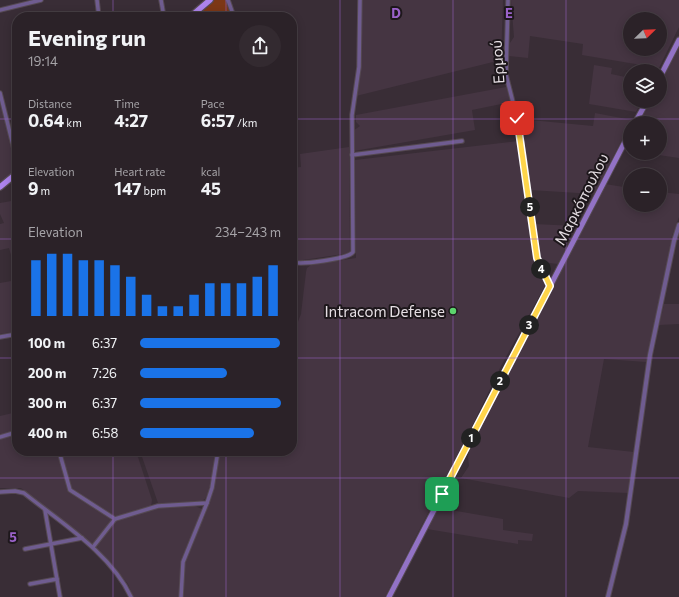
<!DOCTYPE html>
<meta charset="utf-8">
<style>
:root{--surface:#2b2228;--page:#332a30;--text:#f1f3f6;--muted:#a6a4a8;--line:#473f45;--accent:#1a73e8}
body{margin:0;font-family:Commissioner,sans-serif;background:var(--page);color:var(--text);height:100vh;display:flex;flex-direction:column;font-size:15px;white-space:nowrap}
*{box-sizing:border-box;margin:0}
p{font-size:13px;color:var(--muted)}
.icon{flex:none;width:22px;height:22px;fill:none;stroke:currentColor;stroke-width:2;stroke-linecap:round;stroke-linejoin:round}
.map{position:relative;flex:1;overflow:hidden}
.drawer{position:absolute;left:12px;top:12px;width:285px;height:444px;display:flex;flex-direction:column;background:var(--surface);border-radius:16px;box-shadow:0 2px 10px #0003,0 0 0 1px var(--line)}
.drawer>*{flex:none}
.needle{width:26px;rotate:67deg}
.tools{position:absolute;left:623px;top:12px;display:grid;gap:8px}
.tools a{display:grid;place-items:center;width:44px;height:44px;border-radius:50%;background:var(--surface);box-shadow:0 2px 10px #0003,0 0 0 1px var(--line);font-size:20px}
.pin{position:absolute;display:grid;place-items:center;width:34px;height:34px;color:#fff;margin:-17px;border-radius:8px;box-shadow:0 2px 6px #0006}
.km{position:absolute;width:20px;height:20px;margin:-10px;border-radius:50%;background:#222;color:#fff;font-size:11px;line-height:20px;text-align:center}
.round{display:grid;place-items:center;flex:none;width:42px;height:42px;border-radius:21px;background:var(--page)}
.summary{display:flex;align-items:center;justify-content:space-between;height:68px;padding:0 16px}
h1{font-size:22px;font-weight:700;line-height:30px}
.metrics{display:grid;grid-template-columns:repeat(3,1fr);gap:6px;height:68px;padding:4px 16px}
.metrics div{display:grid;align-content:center}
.metrics b{font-size:17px;font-weight:700}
.metrics small{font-size:11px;font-weight:400}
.metrics p{font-size:11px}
.chart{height:112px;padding:8px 16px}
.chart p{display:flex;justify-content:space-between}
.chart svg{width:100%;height:72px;margin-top:4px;stroke:var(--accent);stroke-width:6}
ul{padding:0 16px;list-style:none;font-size:13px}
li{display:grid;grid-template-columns:64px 48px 1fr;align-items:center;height:30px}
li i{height:10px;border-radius:5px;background:var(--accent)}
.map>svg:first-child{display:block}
</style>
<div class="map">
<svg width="679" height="597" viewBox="0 0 679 597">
<rect width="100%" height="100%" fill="#392d36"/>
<g fill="#453542" fill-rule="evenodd">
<path d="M362,0h141l-2,60 -145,36 6,-43z"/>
<path d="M511,0h168v27l-20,41 -77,-13 1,-11 -53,-8 -2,22 -19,-2 1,-13 4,-6zM630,19h30v30h-30z"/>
<path d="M679,47v111l-34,-5h15v-30h-21l12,-22h9v-18z"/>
<path d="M594,65l18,3 -1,6 19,4v23h12l-6,11 -47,-8z"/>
<path d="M506,87l5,15 -39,8 3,20 -121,21 -1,-20 7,-5 -4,-4v-7z"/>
<path d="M0,98l17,68v2l-17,15z"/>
<path d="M595,113l37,7 -38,74 -64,-4 -10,-71 73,7z"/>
<path d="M519,141l16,115 11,28 -45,82 -36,75 -80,156h-252l-5,-13 -33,-38 20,-26 44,-13 36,-1 7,3 -3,9h5l7,-22 -4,-1 -2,4 -6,3 -39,2 -2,-1 -18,-52h152v-114l9,-23 5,-42 1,-4 4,-3 45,-7 -1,-98z"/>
<path d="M349,147l1,106 -47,7v4l-11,2v-98l9,-1 -1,-13z"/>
<path d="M605,184l25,4v17h30v-13l19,2v23l-7,19 -7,41 -19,85 -42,-3 -16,88 46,5 -6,41 -50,-2 -9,7 -108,-20 8,-12 -1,-9 2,-12z"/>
<path d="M17,200v61l-4,1 -4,-14 -9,2v-26l4,-1 -4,-9v-11z"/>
<path d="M534,224l42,2 -18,38 -17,-2z"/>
<path d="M17,280v51l-17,3v-51z"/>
<path d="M664,304h15v20l-20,1z"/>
<path d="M17,412v39h41l12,40 43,29 -20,25 -72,-57h-21v-72z"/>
<path d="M61,451h75l16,49 -1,7 -38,10 -41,-28z"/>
<path d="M439,508l64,11v11l30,4 -1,7 -14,-1v4l-91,-15z"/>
</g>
<path fill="#7c3716" d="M212,0h15l6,17h-39z"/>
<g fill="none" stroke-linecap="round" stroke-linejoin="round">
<g stroke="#554952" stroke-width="5.5">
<g id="minor">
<path d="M97,0l2,17"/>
<path d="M161,0l3,17"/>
<path d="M228,0l6,17"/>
<path d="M508,0l-2,75 11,43 8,43 12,97 13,28"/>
<path d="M0,10l41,-10"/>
<path d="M0,93l17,68"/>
<path d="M352,155l110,-14"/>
<path d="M292,262c9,3 56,-3 61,-10l-1,-137 7,-48 1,-67"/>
<path d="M0,337l17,-3"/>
<path d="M0,437l17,-5"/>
<path d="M59,451l11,39 45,29"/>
<path d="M0,492l15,-1 9,2c36,29 87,60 107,104"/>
<path d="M45,510l15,87"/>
<path d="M93,547l22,-28 43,-13 49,-3 5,-15 6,-37"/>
<path d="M25,549l57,-11"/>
<path d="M30,584l27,-5"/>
<path d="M181,597l2,-35 24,-59"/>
</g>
</g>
<g stroke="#554952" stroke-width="6">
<path id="tertiary" d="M608,597l18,-73 24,-169 24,-114 5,-16"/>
</g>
<g stroke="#554952" stroke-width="7">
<g id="secondary">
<path d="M660,77l19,-37"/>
<path d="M635,123l12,-22"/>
<path d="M389,597l241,-465"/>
</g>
</g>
<g stroke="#554952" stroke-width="8">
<g id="primary">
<path d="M190,17l20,-17"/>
<path d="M0,187l17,-14"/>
</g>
</g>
<use href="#minor" stroke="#6f5c90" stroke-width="3.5"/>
<use href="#tertiary" stroke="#6f5c90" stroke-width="4"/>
<use href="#secondary" stroke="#9272c5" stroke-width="5"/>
<use href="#primary" stroke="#ad83ed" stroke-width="5.5"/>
</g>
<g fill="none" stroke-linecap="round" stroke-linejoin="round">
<g stroke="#fff" stroke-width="8">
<path id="route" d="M442,494l108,-208 -13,-28 -20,-140"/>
</g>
<use href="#route" stroke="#ffd54a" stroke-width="5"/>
</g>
<path fill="none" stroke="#9b62ca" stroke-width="1" stroke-opacity="0.55" d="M113,0v17M226,0v17M340,0v597M453,0v597M566,0v597M0,119h17M292,119h387M0,239h17M292,239h387M0,358h17M292,358h387M113,451v146M226,451v146M0,478h679"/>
<circle fill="#5cd56d" stroke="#1d171b" stroke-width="1.5" cx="453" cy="311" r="4"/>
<g text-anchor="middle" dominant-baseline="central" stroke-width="4" stroke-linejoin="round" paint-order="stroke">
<g font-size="15" fill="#e6dfe4" stroke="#1d171b">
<text transform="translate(497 62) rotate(-94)">Ερμού</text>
<text transform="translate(581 199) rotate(-63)">Μαρκόπουλου</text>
</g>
<g font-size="15" fill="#e6dfe4" stroke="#1d171b" text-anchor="end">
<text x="445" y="311">Intracom Defense</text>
</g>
</g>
<g font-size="13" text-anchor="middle" font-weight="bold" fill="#9b62ca" stroke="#1d171b" stroke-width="4" stroke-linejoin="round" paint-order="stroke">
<text x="396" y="18">D</text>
<text x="509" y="18">E</text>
<text x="13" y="542">5</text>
</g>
</svg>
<div class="tools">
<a><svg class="needle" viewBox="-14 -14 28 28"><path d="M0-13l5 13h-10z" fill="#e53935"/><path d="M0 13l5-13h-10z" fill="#a6a4a8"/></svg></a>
<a><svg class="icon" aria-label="layers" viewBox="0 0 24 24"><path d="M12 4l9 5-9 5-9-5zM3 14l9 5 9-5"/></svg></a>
<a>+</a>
<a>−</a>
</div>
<div class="pin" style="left:442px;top:494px;background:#1e9e55"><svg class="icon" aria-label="arrive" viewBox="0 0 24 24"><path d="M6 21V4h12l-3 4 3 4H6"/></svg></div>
<div class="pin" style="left:517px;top:118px;background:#d93025"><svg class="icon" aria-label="check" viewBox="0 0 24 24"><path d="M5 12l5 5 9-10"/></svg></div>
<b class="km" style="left:471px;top:438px">1</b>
<b class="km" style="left:500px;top:381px">2</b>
<b class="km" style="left:529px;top:325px">3</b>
<b class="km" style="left:541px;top:269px">4</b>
<b class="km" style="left:530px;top:207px">5</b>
<section class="drawer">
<div class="summary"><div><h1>Evening run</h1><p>19:14</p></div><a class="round"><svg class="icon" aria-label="share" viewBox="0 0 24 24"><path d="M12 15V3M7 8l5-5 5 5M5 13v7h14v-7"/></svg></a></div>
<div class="metrics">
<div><p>Distance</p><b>0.64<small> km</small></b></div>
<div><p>Time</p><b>4:27</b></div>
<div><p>Pace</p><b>6:57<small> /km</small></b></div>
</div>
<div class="metrics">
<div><p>Elevation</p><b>9<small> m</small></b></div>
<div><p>Heart rate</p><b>147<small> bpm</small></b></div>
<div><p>kcal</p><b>45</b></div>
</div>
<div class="chart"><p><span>Elevation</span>234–243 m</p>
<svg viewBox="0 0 160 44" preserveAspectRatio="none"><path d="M5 44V10M15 44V6M25 44V6M35 44V10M45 44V10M55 44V13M65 44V20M75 44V31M85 44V38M95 44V38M105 44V31M115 44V24M125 44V24M135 44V24M145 44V20M155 44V13"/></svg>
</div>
<ul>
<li><b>100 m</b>6:37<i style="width:99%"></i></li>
<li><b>200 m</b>7:26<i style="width:62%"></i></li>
<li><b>300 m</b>6:37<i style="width:100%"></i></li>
<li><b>400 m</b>6:58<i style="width:81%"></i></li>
</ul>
</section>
</div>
